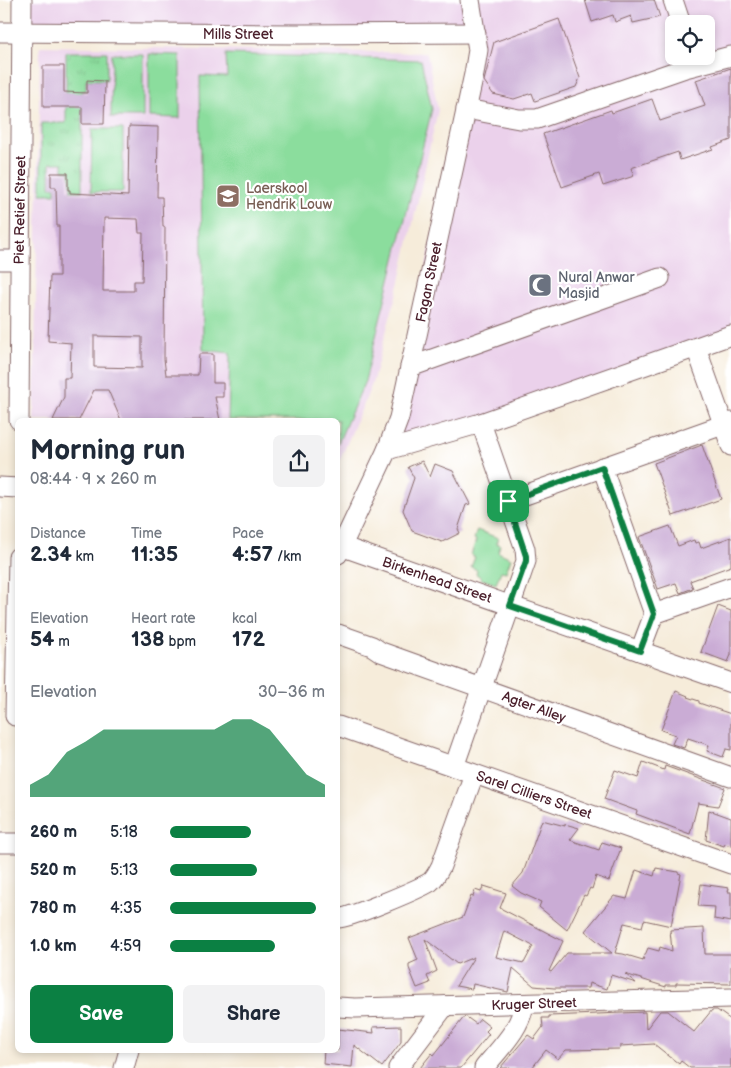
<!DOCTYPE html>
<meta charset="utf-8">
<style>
:root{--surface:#fff;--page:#f2f2f3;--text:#1f2937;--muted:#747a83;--accent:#0b8043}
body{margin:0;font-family:"Balsamiq Sans",sans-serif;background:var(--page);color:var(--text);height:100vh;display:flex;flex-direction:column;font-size:19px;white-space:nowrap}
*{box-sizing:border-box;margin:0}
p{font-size:16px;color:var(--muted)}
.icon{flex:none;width:28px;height:28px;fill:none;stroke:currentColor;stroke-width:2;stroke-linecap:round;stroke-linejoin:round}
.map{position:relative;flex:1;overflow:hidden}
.sheet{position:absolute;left:15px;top:418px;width:325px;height:635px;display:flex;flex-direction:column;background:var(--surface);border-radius:8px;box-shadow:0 2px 8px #0003}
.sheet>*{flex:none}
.buttons{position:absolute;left:665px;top:15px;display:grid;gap:10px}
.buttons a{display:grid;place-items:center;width:50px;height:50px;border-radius:8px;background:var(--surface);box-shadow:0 2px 8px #0003;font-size:25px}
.pin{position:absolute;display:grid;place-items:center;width:42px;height:42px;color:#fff;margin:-21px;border-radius:10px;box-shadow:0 2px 8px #0006}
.round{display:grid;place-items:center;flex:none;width:52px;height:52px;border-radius:8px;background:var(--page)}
.headline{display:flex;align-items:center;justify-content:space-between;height:85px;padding:0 15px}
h1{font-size:28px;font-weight:800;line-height:38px}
.metrics{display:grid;grid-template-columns:repeat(3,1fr);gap:8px;height:85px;padding:5px 15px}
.metrics div{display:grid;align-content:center}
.metrics b{font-size:21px;font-weight:800}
.metrics small{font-size:14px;font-weight:400}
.metrics p{font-size:14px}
.chart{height:140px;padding:10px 15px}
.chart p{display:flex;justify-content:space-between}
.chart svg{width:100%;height:90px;margin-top:5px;fill:var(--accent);opacity:.7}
.button{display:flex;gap:10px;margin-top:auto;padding:10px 15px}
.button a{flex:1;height:58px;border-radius:8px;background:var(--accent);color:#fff;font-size:20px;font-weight:800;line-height:58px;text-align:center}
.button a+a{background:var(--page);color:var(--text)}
ul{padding:0 15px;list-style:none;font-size:16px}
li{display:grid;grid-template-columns:80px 60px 1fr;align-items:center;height:38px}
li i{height:12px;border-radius:6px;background:var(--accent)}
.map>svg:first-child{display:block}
</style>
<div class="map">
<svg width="731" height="1068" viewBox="0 0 731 1068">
<defs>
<pattern id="grass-tufts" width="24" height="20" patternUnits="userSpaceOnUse" patternTransform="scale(1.25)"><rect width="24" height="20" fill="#8bdd9d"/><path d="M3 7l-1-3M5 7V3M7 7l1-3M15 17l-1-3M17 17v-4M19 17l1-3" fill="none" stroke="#79bd87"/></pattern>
</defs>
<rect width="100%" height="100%" fill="#fff"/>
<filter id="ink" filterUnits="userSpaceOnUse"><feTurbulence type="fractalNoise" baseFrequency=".02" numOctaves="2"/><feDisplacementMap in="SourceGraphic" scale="10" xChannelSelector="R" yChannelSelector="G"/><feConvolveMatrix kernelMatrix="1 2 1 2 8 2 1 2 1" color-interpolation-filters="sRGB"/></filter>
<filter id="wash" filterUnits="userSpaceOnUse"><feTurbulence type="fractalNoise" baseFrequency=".0096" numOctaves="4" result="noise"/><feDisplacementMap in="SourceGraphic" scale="20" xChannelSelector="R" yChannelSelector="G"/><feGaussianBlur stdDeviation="1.12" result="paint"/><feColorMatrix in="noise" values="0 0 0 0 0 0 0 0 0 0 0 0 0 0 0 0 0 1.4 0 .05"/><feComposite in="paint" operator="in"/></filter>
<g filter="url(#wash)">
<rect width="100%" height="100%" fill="#f6ecda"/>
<g fill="#ebd1eb" fill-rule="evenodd">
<path d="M22,0h709v335l-344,115 89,-417 -455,-1zM674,24h32v32h-32z"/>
<path d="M40,46l387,7 11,57 -38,171 -28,103 -34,81v-45h-304z"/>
</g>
<path fill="url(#grass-tufts)" stroke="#6a7e64" d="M66,52h41v28h-21v11h-4v100h-11l-1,-20 -7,-1v-7h-13v24h5v7h-14v-71h25z"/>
<g fill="#8bdd9d" stroke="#6a7e64">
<path d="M112,54h31v63h-32z"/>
<path d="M149,54l31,1v63l-31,-1z"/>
<path d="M226,54l195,6 11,49 -67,272 -27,62v-23h-110l2,-67 -27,-3 -3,-274 27,1z"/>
<path d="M92,129h31v63h-32z"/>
<path d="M477,530l21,8 -2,5 4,2 -2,7 13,6 -5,14 -5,-1 -5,13 -15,-5v-2l-5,-3 1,-4 -6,-3 4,-10 -4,-2 5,-15 -2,-1z"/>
</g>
<g id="blocks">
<g fill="#caacd5" fill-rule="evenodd">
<path d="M585,0h69l6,17 -27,6 -2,-7 -16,6 -2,-7 -21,7z"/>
<path d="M559,19l21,59 -4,9 -41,14 -3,-8 -18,6 -21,-5 -9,-13 10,-39z"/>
<path d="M43,66h21v26l23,1v-13l18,1 -1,43h-22v-17h-39z"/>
<path d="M731,68v72l-19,7 1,2 -33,11 -2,-8 -47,16 3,8 -31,10 -4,-12 -37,13 -19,-53 68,-24 1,3 40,-14 8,22 45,-15 -9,-26z"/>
<path d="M129,126l29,1 -1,70h5l1,30h2l-1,132 2,16h32l1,-21h14v29h10v14h-8l5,23h-99l-13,-30h-14l-15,30h-26l11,-23v-19h6l1,-35 -23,-2 2,-65h9v-50h-2l-1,-39h-5v-14h17v17h2v3l58,3zM104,218l34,1 1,14h4l-1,48h-8v10h-31zM94,336l48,1v31l-48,-1z"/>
<path d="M702,445l19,54 -48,17 -19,-53z"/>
<path d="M422,461l8,16 5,-13 18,7 17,33 -4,1 -8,24 2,4 -18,9 -30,-11 -9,-21 11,-32 -6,-11z"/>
<path d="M670,526l8,20 16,-6 1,3 4,-1 2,6 30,-11v29l-41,15 3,7 -13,5 -4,-10 -18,6 -19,-52z"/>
<path d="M718,606l13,5v44l-3,7 -27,-10z"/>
<path d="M676,691l12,5 -1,1 12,4v2l32,11v36l-5,-1 -3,8 -16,-6 2,-6 -21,-7 -4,10 -12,-4 4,-9 -15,-5z"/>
<path d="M643,762l21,8 1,-4 60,22 -7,18 -20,-3 -8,31 -54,-20 1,-3 -33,-12 11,-29 23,8z"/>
<path d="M709,810l22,8v28l-6,-2 -1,2 -18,-6z"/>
<path d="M542,820l23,6v-2l14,4 -9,12 29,10 3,-8 19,6 -12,33 -13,-5 -4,13 -2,-1 -4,8 -2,-1 -17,35 -28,-23 2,-5 -20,-9 -9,-7 11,-13z"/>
<path d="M656,868l22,4v1l3,1 -10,52 -27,-6 -2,7 -18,-4 -9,30 8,1 20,6 5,-12 11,3 1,-4 12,4 -2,-21 34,-2 1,26h26v30l-55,-1v2h-10v2l-41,-13 11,9 -25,-8 -4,14 -18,-6 -1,5h-34l-20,-2 -21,-18 -5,24 -35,-8 -1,5 -16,-3 18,-29 -17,7 -32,-25 12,32 -10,5 3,7 -13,5 -8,-20v-4l9,-4 -9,-22 54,-21 8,-21 2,1 2,-7 6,2 3,-6 22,7 -6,15 63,33 -14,30 2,1 16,-19h45l-27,-22 29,-35 13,3 9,-29 18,6zM504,931l29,15 -9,17 -28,-6z"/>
<path d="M701,884l28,4 -1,4h3v30l-17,-3 1,-12 -17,-1z"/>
<path d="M712,1010h5l14,10v48h-41l-9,-7 -2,3 -25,-20 -34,2v3l-54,1 -8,9 -12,-9 -14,18h-32l28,-33 6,4 9,-12 -1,-9h7v-2l96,-4 1,17 14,-18h8l26,21z"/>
<path d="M465,1016l11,8 4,-5 10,8 -4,4 3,3 -28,34h-41l12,-15 2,2z"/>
<path d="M401,1026v16l-19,25 -28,-22 -2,22 -29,-3 1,-14h14v-21l36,4 -1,-6z"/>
</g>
</g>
</g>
<g filter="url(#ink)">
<use href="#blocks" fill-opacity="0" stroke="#866768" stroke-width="1"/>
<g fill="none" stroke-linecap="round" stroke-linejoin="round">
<g stroke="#866768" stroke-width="21">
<g id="minor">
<path d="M673,0l8,24"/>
<path d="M0,32l299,2 177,-1"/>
<path d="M466,109l53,10h18l148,-51 46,-12"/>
<path d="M0,260h19"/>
<path d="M697,347l1,6 33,93"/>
<path d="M410,367l250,-89"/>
<path d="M19,420l3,-420"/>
<path d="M387,450l94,-27 250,-88"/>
<path d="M602,467l52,147 -14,37"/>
<path d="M0,487l18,1"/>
<path d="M508,501l223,-79"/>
<path d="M338,545l393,138"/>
<path d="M338,554l49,-104 12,-32 75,-344 4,-24 -8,-50"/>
<path d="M654,614l77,-27"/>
<path d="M338,634l34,12 9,6 350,125"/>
<path d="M15,716l3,-159"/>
<path d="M338,726l393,138"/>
<path d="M454,767l72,-206 -1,-12 -44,-126"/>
<path d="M0,843h18"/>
<path d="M338,918c10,1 81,-29 92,-36 5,-4 8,-10 11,-16l33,-92"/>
<path d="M338,1007l17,1 376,-10"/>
<path d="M124,1068l5,-18"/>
<path d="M398,1068l47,-62"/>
<path d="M484,1068c14,-18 37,-39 40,-64"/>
</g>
</g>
<use href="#minor" stroke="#fff" stroke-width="19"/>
</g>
</g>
<g fill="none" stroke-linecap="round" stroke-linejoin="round" filter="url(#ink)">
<g stroke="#fff" stroke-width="10">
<path id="route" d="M602,467l52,147 -14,37 -130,-45 16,-45v-5l-18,-55z"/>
</g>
<use href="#route" stroke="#0b8043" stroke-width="6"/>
</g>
<defs>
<g id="school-square" transform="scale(1.25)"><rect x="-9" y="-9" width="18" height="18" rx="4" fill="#8d6e63" stroke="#fff"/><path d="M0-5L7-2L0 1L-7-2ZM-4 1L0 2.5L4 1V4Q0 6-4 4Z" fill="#fff"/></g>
<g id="mosque-square" transform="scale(1.25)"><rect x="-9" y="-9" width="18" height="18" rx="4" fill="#6b7280" stroke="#fff"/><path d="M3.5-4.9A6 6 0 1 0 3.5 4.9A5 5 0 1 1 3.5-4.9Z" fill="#fff"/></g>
</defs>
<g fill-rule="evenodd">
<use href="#school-square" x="228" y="196"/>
<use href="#mosque-square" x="540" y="285"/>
</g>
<g text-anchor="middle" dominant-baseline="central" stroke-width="4.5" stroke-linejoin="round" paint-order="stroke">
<g font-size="14" fill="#4a1f2b" stroke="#fff">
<text x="238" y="34">Mills Street</text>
<text transform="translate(20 210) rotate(-89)">Piet Retief Street</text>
<text transform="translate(429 282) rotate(-78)">Fagan Street</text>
<text transform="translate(437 580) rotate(19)">Birkenhead Street</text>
<text transform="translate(534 707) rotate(20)">Agter Alley</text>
<text transform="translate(534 795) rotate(19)">Sarel Cilliers Street</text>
<text transform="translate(534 1004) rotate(-2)">Kruger Street</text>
</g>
<g font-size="14" fill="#785e54" stroke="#fff" text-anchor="start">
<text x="246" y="188">Laerskool<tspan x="246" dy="16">Hendrik Louw</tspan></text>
</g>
<g font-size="14" fill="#5b616d" stroke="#fff" text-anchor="start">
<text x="558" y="277">Nural Anwar<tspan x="558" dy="16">Masjid</tspan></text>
</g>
</g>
</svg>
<div class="buttons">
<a><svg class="icon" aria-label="locate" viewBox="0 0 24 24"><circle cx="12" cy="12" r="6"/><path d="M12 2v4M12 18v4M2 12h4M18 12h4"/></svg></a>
</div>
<div class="pin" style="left:508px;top:501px;background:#1e9e55"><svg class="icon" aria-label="arrive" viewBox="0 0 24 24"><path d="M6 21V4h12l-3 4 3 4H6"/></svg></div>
<section class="sheet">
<div class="headline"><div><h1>Morning run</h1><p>08:44 · 9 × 260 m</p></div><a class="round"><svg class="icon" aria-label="share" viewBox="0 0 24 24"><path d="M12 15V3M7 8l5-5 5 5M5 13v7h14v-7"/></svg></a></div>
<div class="metrics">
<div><p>Distance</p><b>2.34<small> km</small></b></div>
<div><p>Time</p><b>11:35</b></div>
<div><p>Pace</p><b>4:57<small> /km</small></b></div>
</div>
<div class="metrics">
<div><p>Elevation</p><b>54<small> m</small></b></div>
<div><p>Heart rate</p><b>138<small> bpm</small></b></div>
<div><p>kcal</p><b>172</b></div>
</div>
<div class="chart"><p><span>Elevation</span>30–36 m</p>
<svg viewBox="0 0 160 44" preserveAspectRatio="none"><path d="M0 44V38L10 33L20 22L30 17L40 11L50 11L60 11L70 11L80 11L90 11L100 11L110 6L120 6L130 11L140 22L150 33L160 38V44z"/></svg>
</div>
<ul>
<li><b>260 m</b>5:18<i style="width:52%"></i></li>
<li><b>520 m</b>5:13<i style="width:56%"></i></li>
<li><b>780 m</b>4:35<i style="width:94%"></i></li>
<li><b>1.0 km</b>4:59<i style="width:68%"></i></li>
</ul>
<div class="button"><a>Save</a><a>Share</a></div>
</section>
</div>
